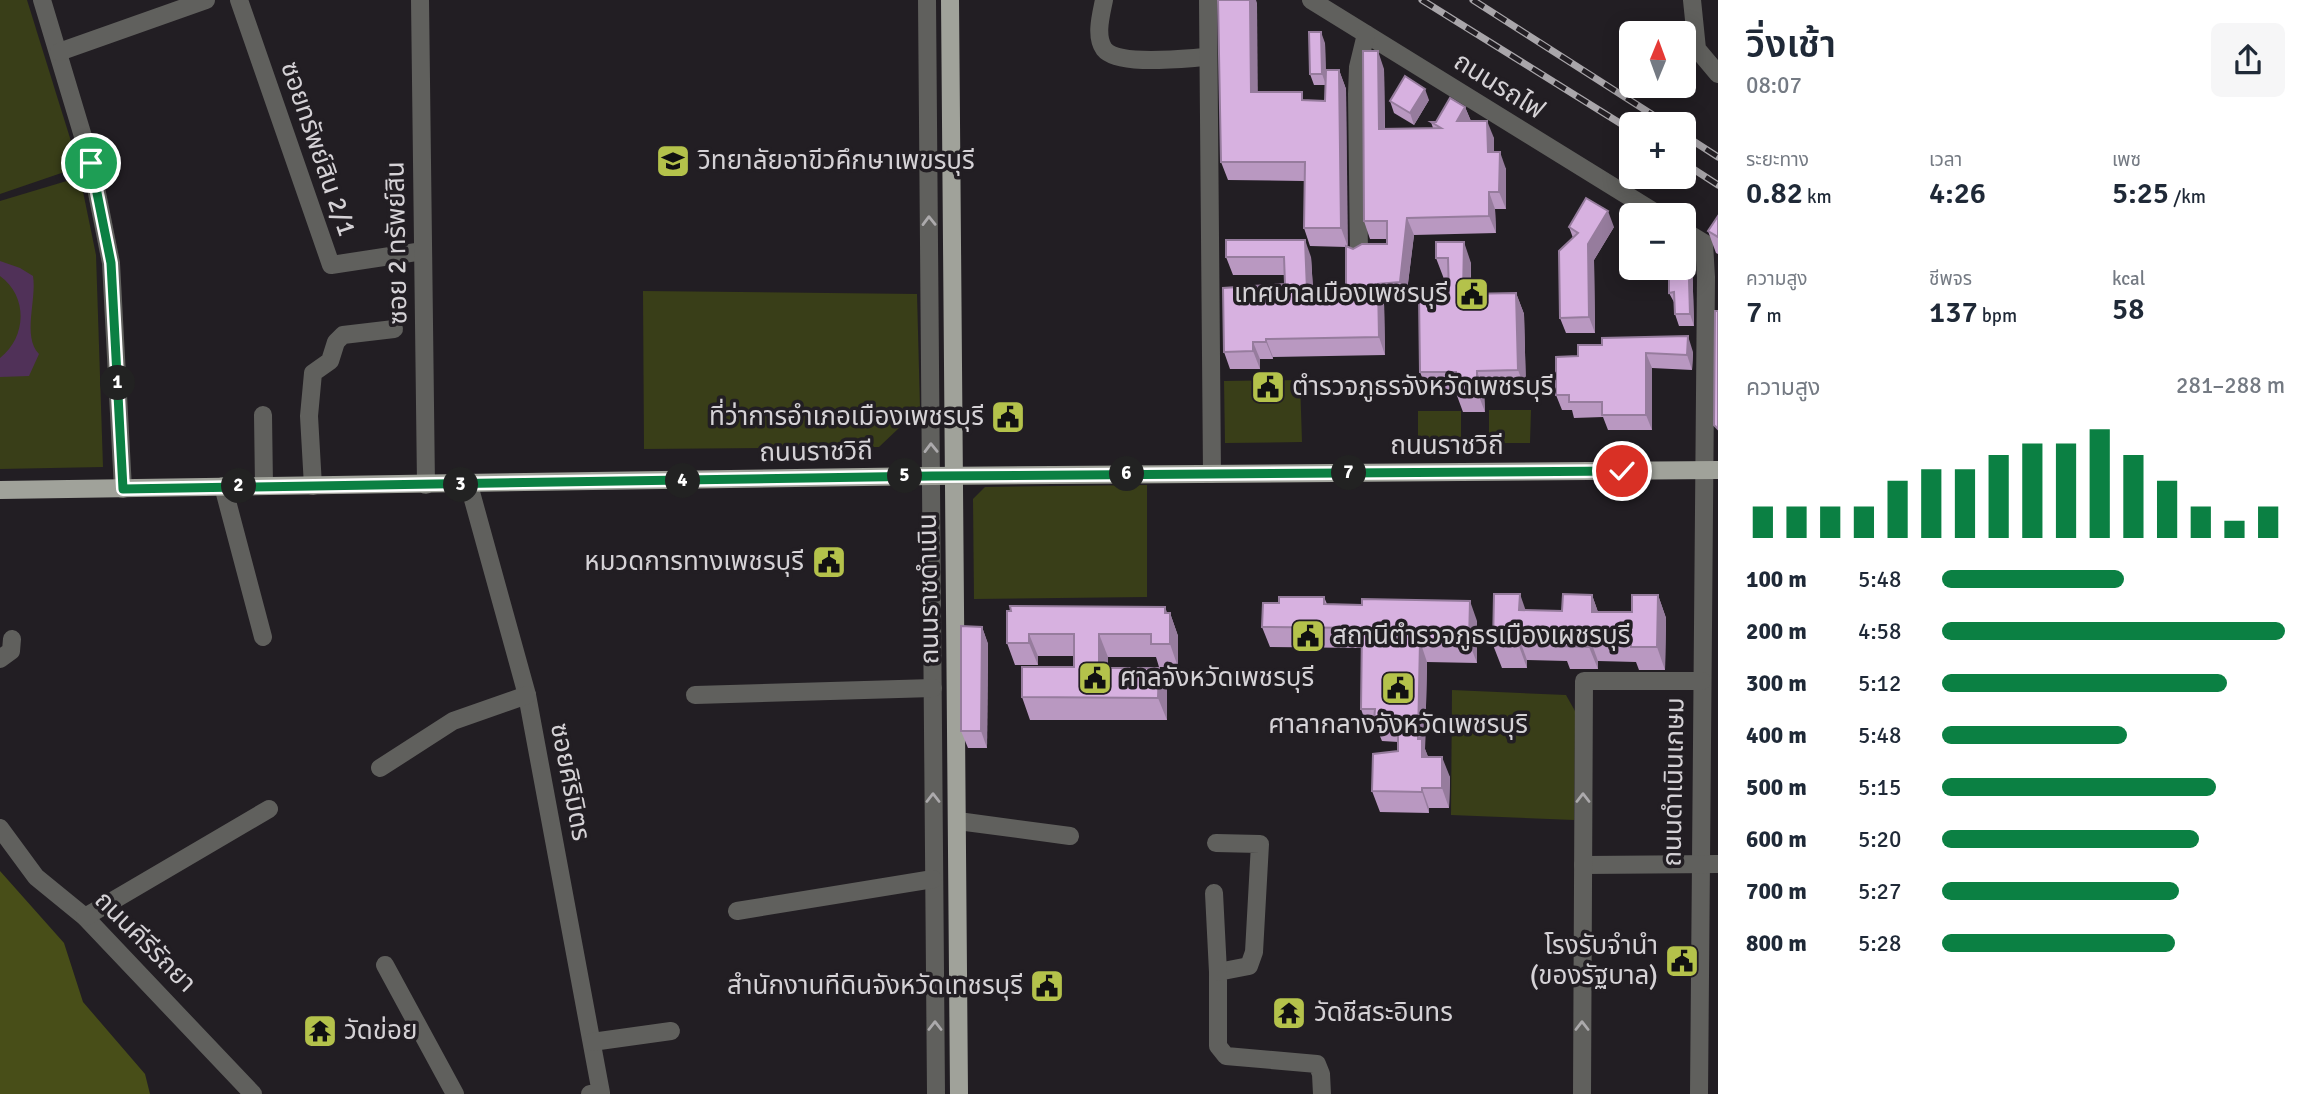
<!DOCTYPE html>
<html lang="th">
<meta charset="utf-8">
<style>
:root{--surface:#fff;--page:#f6f6f7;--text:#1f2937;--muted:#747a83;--accent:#0b8043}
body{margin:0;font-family:Signika,"Noto Sans Thai",sans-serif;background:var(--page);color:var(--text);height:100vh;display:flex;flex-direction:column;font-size:26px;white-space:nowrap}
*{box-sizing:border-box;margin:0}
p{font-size:23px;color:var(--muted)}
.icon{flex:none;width:38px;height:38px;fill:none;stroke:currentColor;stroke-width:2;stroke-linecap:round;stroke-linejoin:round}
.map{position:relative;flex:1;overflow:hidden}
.panel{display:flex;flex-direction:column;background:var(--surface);width:595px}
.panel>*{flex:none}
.needle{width:46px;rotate:1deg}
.fabs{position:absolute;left:1619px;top:21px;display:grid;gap:14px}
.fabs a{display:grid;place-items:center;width:77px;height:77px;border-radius:10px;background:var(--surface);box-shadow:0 4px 18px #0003;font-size:35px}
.pin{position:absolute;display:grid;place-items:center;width:60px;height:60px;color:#fff;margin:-30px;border:4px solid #fff;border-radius:50%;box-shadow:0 2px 7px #0007}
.km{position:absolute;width:35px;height:35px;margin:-18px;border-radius:50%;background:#222;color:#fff;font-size:19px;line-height:35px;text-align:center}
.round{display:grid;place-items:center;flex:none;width:74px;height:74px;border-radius:10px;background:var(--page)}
.overview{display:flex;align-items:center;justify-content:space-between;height:119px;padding:0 28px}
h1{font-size:38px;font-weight:600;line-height:52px}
.figures{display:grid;grid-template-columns:repeat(3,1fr);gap:10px;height:119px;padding:7px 28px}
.figures div{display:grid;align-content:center}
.figures b{font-size:30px;font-weight:600}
.figures small{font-size:19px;font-weight:400}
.figures p{font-size:19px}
.chart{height:196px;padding:14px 28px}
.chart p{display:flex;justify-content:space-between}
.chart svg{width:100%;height:126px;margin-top:7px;stroke:var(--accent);stroke-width:6}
ul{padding:0 28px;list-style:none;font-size:23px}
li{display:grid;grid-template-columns:112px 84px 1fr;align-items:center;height:52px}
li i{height:18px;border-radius:9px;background:var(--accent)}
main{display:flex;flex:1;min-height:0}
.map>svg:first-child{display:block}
</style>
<main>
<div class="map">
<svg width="1718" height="1094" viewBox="0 0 1718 1094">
<rect width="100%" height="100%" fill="#221e23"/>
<g fill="#393e18">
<path d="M0,0h27l52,167 -79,27z"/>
<path d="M80,177l16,78 7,212 -103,2v-268z"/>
<path d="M643,291l274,3 3,114 -41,39 -235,2z"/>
<path d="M1300,380l2,62 -77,1 -1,-62z"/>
<path d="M1489,410h42l-1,33h-41z"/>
<path d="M1418,411h43v34l-43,-1z"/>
<path d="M1147,485v112l-173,2 -1,-100 12,-12z"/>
<path d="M1452,690l114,5 9,16 -1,109 -123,-5z"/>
</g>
<path fill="#484e18" d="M0,871l64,72 19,59 62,72 5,20h-150z"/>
<path fill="#503158" d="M0,261l20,7 13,8c4,24 -11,60 6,78l-10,22 -29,1v-19c27,-21 28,-62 0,-82z"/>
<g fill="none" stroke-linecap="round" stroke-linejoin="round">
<g stroke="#60605d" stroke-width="18">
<path d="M42,0l49,163 20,100 12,226"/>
<path d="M239,0l92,265 92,-14"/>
<path d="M420,0l6,485"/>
<path d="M927,0l9,1094"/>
<path d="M1104,0c-3,15 -9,36 0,49 14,18 82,9 104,8"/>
<path d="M1208,0l4,474"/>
<path d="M1311,0l348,215"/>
<path d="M1692,0l5,49 21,25"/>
<path d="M59,52l147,-52"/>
<path d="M1684,231l20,12 2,34 -7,817"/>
<path d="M1359,255l-2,-161 1,-27 8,-33"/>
<path d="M263,415l1,71"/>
<path d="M469,485l58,210 74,398 -11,1"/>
<path d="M223,486l40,151"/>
<path d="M313,486l-4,-70 4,-43 17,-12 6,-19 7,-7 51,-6"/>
<path d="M0,659l11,-8 1,-12"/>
<path d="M695,695l238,-7"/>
<path d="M380,768l73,-47 74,-26"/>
<path d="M958,821l112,15"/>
<path d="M0,828l36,49 49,40 168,177"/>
<path d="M1216,843l44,1 -6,108 -5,14 -31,6v74l8,10 91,8 4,10 1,20"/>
<path d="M1583,865l135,-1"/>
<path d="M1214,893l4,79"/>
<path d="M737,911l196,-32"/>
<path d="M85,917l184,-108"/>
<path d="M385,965l70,129"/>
<path d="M592,1042l79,-11"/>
<path d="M1582,1094l2,-413h118"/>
</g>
<g stroke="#a0a29a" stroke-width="18">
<path d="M950,0l9,1094"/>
<path d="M0,490l932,-14 786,-6"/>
</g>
<g stroke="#a9a6aa" stroke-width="7">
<g id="rail">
<path d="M1422,0l209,130"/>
<path d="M1473,0l194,124"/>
<path d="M1684,135l34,22"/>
<path d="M1684,163l34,22"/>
</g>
</g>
<use href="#rail" stroke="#221e23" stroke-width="4.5" stroke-dasharray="13" stroke-linecap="butt"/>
</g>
<g fill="#b998c1">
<path d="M1257,3v89l48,8 20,1 1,-16h-12l-4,-11 15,-31 1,37 13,-10 7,19 1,158 6,2 34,-5v-5h-17l-6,-18 20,-152 1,60 48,-1 -2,-6h5l29,-15 6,14 23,17v14l12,17v40h-11l1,24 -82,2 -8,64 -22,3 1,53 -112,2v2h-13v10h-30l-6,-17 61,-68v-9h-52l-7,-18h85l2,32 33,-1v-41l-36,-1 -6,-18v-47l-76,-1 -7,-18z"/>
<path d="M1429,100l-15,25 -20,-12 -4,-12z"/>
<path d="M1718,216v38l-2,-1 -8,-22z"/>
<path d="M1569,227h45l-20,33 1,73h-29l-6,-15 13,-80z"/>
<path d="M1436,242l35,21v31l45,-1 8,21 2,77 -42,1 1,20h-22l-7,-19h-28l-8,-21 29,-77v-16h-5l-8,-21z"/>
<path d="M1692,256l2,70h-15l-4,-12v-10l-6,-11z"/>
<path d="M1578,345l115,7 -1,18 -40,-2v62h-44l-5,-13 -29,1 -2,-8h-10l-6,-15 22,-39z"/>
<path d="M1592,595l6,17h34l26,-17 8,23 -1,52h-26l-3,-8 -38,-1v8h-28l-3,-8 -40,-1v8h-25l-9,-23 32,-35 37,1z"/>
<path d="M1324,597l3,7 150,17v42l-50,-1 -2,87 3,8 22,20 -1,31h-20v5l-49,-1 -8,-21 26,-40v-9l-16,-1 -5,-12h-9l-7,-20v-61l-91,-1 -8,-20 17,-24z"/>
<path d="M1007,611l163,2 8,23v31h-19l-3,-10h-48v11l59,22v30h-137l-8,-23 52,-30v-11h-36v9h-23l-8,-22z"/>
<path d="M982,627l6,17 -1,104h-19l-7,-17z"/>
</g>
<g fill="#967c9d">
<path d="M1250,0h6l1,3 1,107 -7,-18z"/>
<path d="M1321,32l4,11 1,42 -4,-11z"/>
<path d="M1378,51l6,18 1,78 -6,-18z"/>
<path d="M1339,70l7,19 2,158 -7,-19z"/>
<path d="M1425,89l4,11 -15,25 -4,-12z"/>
<path d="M1465,107l7,17 -15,-3z"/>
<path d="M1487,121l7,17v31l-6,-17z"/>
<path d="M1500,152l6,17v40l-7,-17z"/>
<path d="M1489,192l6,17 1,24 -7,-17z"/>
<path d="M1608,211l6,16 -20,33 1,73 -6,-16 -1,-73z"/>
<path d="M1407,218l7,17 -8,64 -6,-17z"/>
<path d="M1305,240l6,17 3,50 -7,-17z"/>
<path d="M1464,242l7,21 -1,52 -7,-21z"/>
<path d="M1688,245l4,11 2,70 -4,-12z"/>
<path d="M1378,284l6,18 1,53 -6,-18z"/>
<path d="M1516,293l8,21 2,77 -8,-21z"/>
<path d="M1688,336l5,16 -1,18 -5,-15z"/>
<path d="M1266,339l7,18v2l-7,-17z"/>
<path d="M1253,342l7,17v10l-7,-18z"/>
<path d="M1646,353l6,15v62l-6,-15z"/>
<path d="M1477,371l7,21 1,20 -8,-21z"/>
<path d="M1520,594l8,23 -9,-7z"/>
<path d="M1592,595l8,23 -8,-6z"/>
<path d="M1658,595l8,23 -1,52 -8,-23z"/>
<path d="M1470,601l7,20v42l-8,-21z"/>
<path d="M1165,607l5,13v-7l8,23v31l-8,-23z"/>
<path d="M982,627l6,17 -1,104 -6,-17z"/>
<path d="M1029,634l9,22v9l-9,-22z"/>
<path d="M1099,634l9,23v33l-9,-22z"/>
<path d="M1519,638l8,22v8l-8,-22z"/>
<path d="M1590,639l8,22v8l-9,-22z"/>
<path d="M1420,641l7,21 -2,87 4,10 -7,-2 -4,-18z"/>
<path d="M1159,668l8,22v30l-9,-22z"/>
<path d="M1442,757l8,20 -1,31 -7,-20z"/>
<path d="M1422,788l7,20v5l-7,-21z"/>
</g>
<g fill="#d7b1e0" stroke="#967c9d" stroke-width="2">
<path d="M1218,0h32l1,92h51v8l23,1 1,-31h13l2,158h-37l1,-66h-84z"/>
<path d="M1309,32h12l1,42h-12z"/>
<path d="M1363,51h15l1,78 62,-1 -10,-6h5l14,-24 15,9 -8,14h30l1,31h12l-1,40h-10v24l-82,2 -7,64 -22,2 1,53 -113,2v3h-13v9l-29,1 -1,-64 62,-4 -1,-27h-58v-17h79l2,50 39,-2v-42l7,3 9,-5h25v-23h-23z"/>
<path d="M1405,76l20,13 -15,24 -20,-12z"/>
<path d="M1586,198l22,13 -20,33 1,73 -29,1 -1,-67 19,-18 -9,-6z"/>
<path d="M1718,216v21l-10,-6z"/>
<path d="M1436,242h28l-1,52 53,-1 2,77 -41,1v20h-21v-19h-36l-1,-77h30l-1,-37h-12z"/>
<path d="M1684,245h4l2,69h-15l-1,-22 -5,1v-25h15z"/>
<path d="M1715,311h3v118l-4,-4z"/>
<path d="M1688,336l-1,19 -41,-2v62h-44v-13h-33v-7h-13v-38l22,-1v-11h24v-7z"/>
<path d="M1494,594h26l-1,16 43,1 1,-17 29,1v17h40v-17h26l-1,52h-26v-8h-41l-1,8 -28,-1v-8h-42v8l-26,-1z"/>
<path d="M1279,597h45v7l38,1v-6l108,2 -1,41 -49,-1 -2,98h4v18h20v31h-20v4l-50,-1 1,-37 25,-3v-29l-24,-1 1,-12h-14l1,-81 -100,-1 1,-24h16z"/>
<path d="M1010,606l155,1v6h5v31h-19v-10h-52v34h60l-1,30 -136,-1v-30h52v-33h-45v9h-22v-32h4z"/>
<path d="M961,626l21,1 -1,104h-20z"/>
</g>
<defs><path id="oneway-chevron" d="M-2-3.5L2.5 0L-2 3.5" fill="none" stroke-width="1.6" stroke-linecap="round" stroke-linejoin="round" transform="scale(1.75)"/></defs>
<g stroke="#acaaac">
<use href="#oneway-chevron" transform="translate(929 221) rotate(-91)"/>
<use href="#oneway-chevron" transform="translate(931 448) rotate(-91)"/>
<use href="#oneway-chevron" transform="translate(933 798) rotate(-90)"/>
<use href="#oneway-chevron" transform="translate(1583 798) rotate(-90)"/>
<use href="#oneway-chevron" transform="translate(935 1026) rotate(-90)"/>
<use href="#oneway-chevron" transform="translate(1582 1026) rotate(-90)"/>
</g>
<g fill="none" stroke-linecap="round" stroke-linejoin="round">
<g stroke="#fff" stroke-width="14">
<path id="route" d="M91,163l20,100 12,226 809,-13 690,-5"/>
</g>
<use href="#route" stroke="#0b8043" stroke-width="9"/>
</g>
<defs>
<g id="university-square" transform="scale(1.75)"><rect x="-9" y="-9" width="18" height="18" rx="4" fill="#b4c24b" stroke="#221e23"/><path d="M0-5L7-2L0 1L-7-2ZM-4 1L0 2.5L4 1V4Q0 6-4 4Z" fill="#111"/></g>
<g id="civic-square" transform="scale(1.75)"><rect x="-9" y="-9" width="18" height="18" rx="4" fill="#b4c24b" stroke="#221e23"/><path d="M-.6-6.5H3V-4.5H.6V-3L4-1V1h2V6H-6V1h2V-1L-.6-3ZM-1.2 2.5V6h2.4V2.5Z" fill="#111"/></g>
<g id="temple-square" transform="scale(1.75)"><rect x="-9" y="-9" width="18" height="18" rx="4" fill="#b4c24b" stroke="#221e23"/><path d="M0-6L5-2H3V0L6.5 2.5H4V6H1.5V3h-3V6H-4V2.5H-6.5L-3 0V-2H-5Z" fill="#111"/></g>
</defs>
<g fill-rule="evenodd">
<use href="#university-square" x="673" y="161"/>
<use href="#civic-square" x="1472" y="294"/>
<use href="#civic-square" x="1268" y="387"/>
<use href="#civic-square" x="1008" y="417"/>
<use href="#civic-square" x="829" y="562"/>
<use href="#civic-square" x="1308" y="636"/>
<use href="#civic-square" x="1095" y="678"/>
<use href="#civic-square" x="1398" y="688"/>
<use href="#civic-square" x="1682" y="961"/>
<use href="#civic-square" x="1047" y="986"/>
<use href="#temple-square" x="1289" y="1013"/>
<use href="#temple-square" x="320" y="1031"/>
</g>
<g text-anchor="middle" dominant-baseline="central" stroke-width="7" stroke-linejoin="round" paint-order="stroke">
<g font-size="26" fill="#d5d2d6" stroke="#221e23">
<text transform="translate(1499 86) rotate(32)">ถนนรถไฟ</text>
<text transform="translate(318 149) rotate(71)">ซอยทรัพย์สิน 2/1</text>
<text transform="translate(397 243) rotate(-91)">ซอย 2 ทรัพย์สิน</text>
<text x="1447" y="446">ถนนราชวิถี</text>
<text transform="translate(816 452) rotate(-1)">ถนนราชวิถี</text>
<text transform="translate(929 589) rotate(-91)">ถนนราชดำเนิน</text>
<text transform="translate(570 782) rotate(79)">ซอยศิริมิตร</text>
<text transform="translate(1674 782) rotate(-89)">ถนนดำเนินเกษม</text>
<text transform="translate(145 942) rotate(45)">ถนนคีรีรัถยา</text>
</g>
<g font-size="26" fill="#d5d2d6" stroke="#221e23" text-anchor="start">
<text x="698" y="161">วิทยาลัยอาขีวคึกษาเพขรบุรี</text>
<text x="1448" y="294" text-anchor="end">เทศบาลเมืองเพชรบุรี</text>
<text x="1292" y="387">ตำรวจภูธรจังหวัดเพชรบุรี</text>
<text x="984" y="417" text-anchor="end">ที่ว่าการอำเภอเมืองเพชรบุรี</text>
<text x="804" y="562" text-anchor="end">หมวดการทางเพชรบุรี</text>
<text x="1332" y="636">สถานีตำรวจภูธรเมืองเผชรบุรี</text>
<text x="1120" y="678">ศาลจังหวัดเพชรบุรี</text>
<text x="1398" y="725" text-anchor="middle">ศาลากลางจังหวัดเพชรบุริ</text>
<text x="1658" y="946" text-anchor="end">โรงรับจำนำ<tspan x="1658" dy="30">(ของรัฐบาล)</tspan></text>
<text x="1023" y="986" text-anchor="end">สำนักงานทีดินจังหวัดเทชรบุรี</text>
<text x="1314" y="1013">วัดชีสระอินทร</text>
<text x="344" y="1031">วัดข่อย</text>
</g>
</g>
</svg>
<div class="fabs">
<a><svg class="needle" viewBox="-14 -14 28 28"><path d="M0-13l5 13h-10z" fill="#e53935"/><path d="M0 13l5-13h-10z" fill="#747a83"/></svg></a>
<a>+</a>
<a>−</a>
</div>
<div class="pin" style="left:91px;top:163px;background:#1e9e55"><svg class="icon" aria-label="arrive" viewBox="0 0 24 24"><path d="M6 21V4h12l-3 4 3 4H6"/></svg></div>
<div class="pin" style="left:1622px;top:471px;background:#d93025"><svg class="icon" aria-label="check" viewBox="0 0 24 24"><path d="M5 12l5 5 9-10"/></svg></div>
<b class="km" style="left:118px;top:383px">1</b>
<b class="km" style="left:239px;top:486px">2</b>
<b class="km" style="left:461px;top:485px">3</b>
<b class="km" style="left:683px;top:481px">4</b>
<b class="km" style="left:905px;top:476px">5</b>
<b class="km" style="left:1127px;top:474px">6</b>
<b class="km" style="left:1349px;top:473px">7</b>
</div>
<section class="panel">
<div class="overview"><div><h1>วิ่งเช้า</h1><p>08:07</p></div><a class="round"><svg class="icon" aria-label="share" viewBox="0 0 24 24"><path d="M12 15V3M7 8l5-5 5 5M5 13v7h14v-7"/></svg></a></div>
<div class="figures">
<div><p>ระยะทาง</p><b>0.82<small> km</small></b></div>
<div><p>เวลา</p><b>4:26</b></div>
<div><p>เพซ</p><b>5:25<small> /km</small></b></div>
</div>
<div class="figures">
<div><p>ความสูง</p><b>7<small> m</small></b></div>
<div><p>ชีพจร</p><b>137<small> bpm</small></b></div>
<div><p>kcal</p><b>58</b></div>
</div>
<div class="chart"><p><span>ความสูง</span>281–288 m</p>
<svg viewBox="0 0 160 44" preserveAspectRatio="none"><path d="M5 44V33M15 44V33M25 44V33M35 44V33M45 44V24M55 44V20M65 44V20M75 44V15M85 44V11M95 44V11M105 44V6M115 44V15M125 44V24M135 44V33M145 44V38M155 44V33"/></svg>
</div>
<ul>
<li><b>100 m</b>5:48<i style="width:53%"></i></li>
<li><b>200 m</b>4:58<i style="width:100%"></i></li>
<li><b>300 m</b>5:12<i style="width:83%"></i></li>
<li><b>400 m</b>5:48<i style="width:54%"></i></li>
<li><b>500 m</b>5:15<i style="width:80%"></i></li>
<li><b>600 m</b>5:20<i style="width:75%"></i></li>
<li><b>700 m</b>5:27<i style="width:69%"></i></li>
<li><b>800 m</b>5:28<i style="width:68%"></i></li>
</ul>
</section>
</main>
